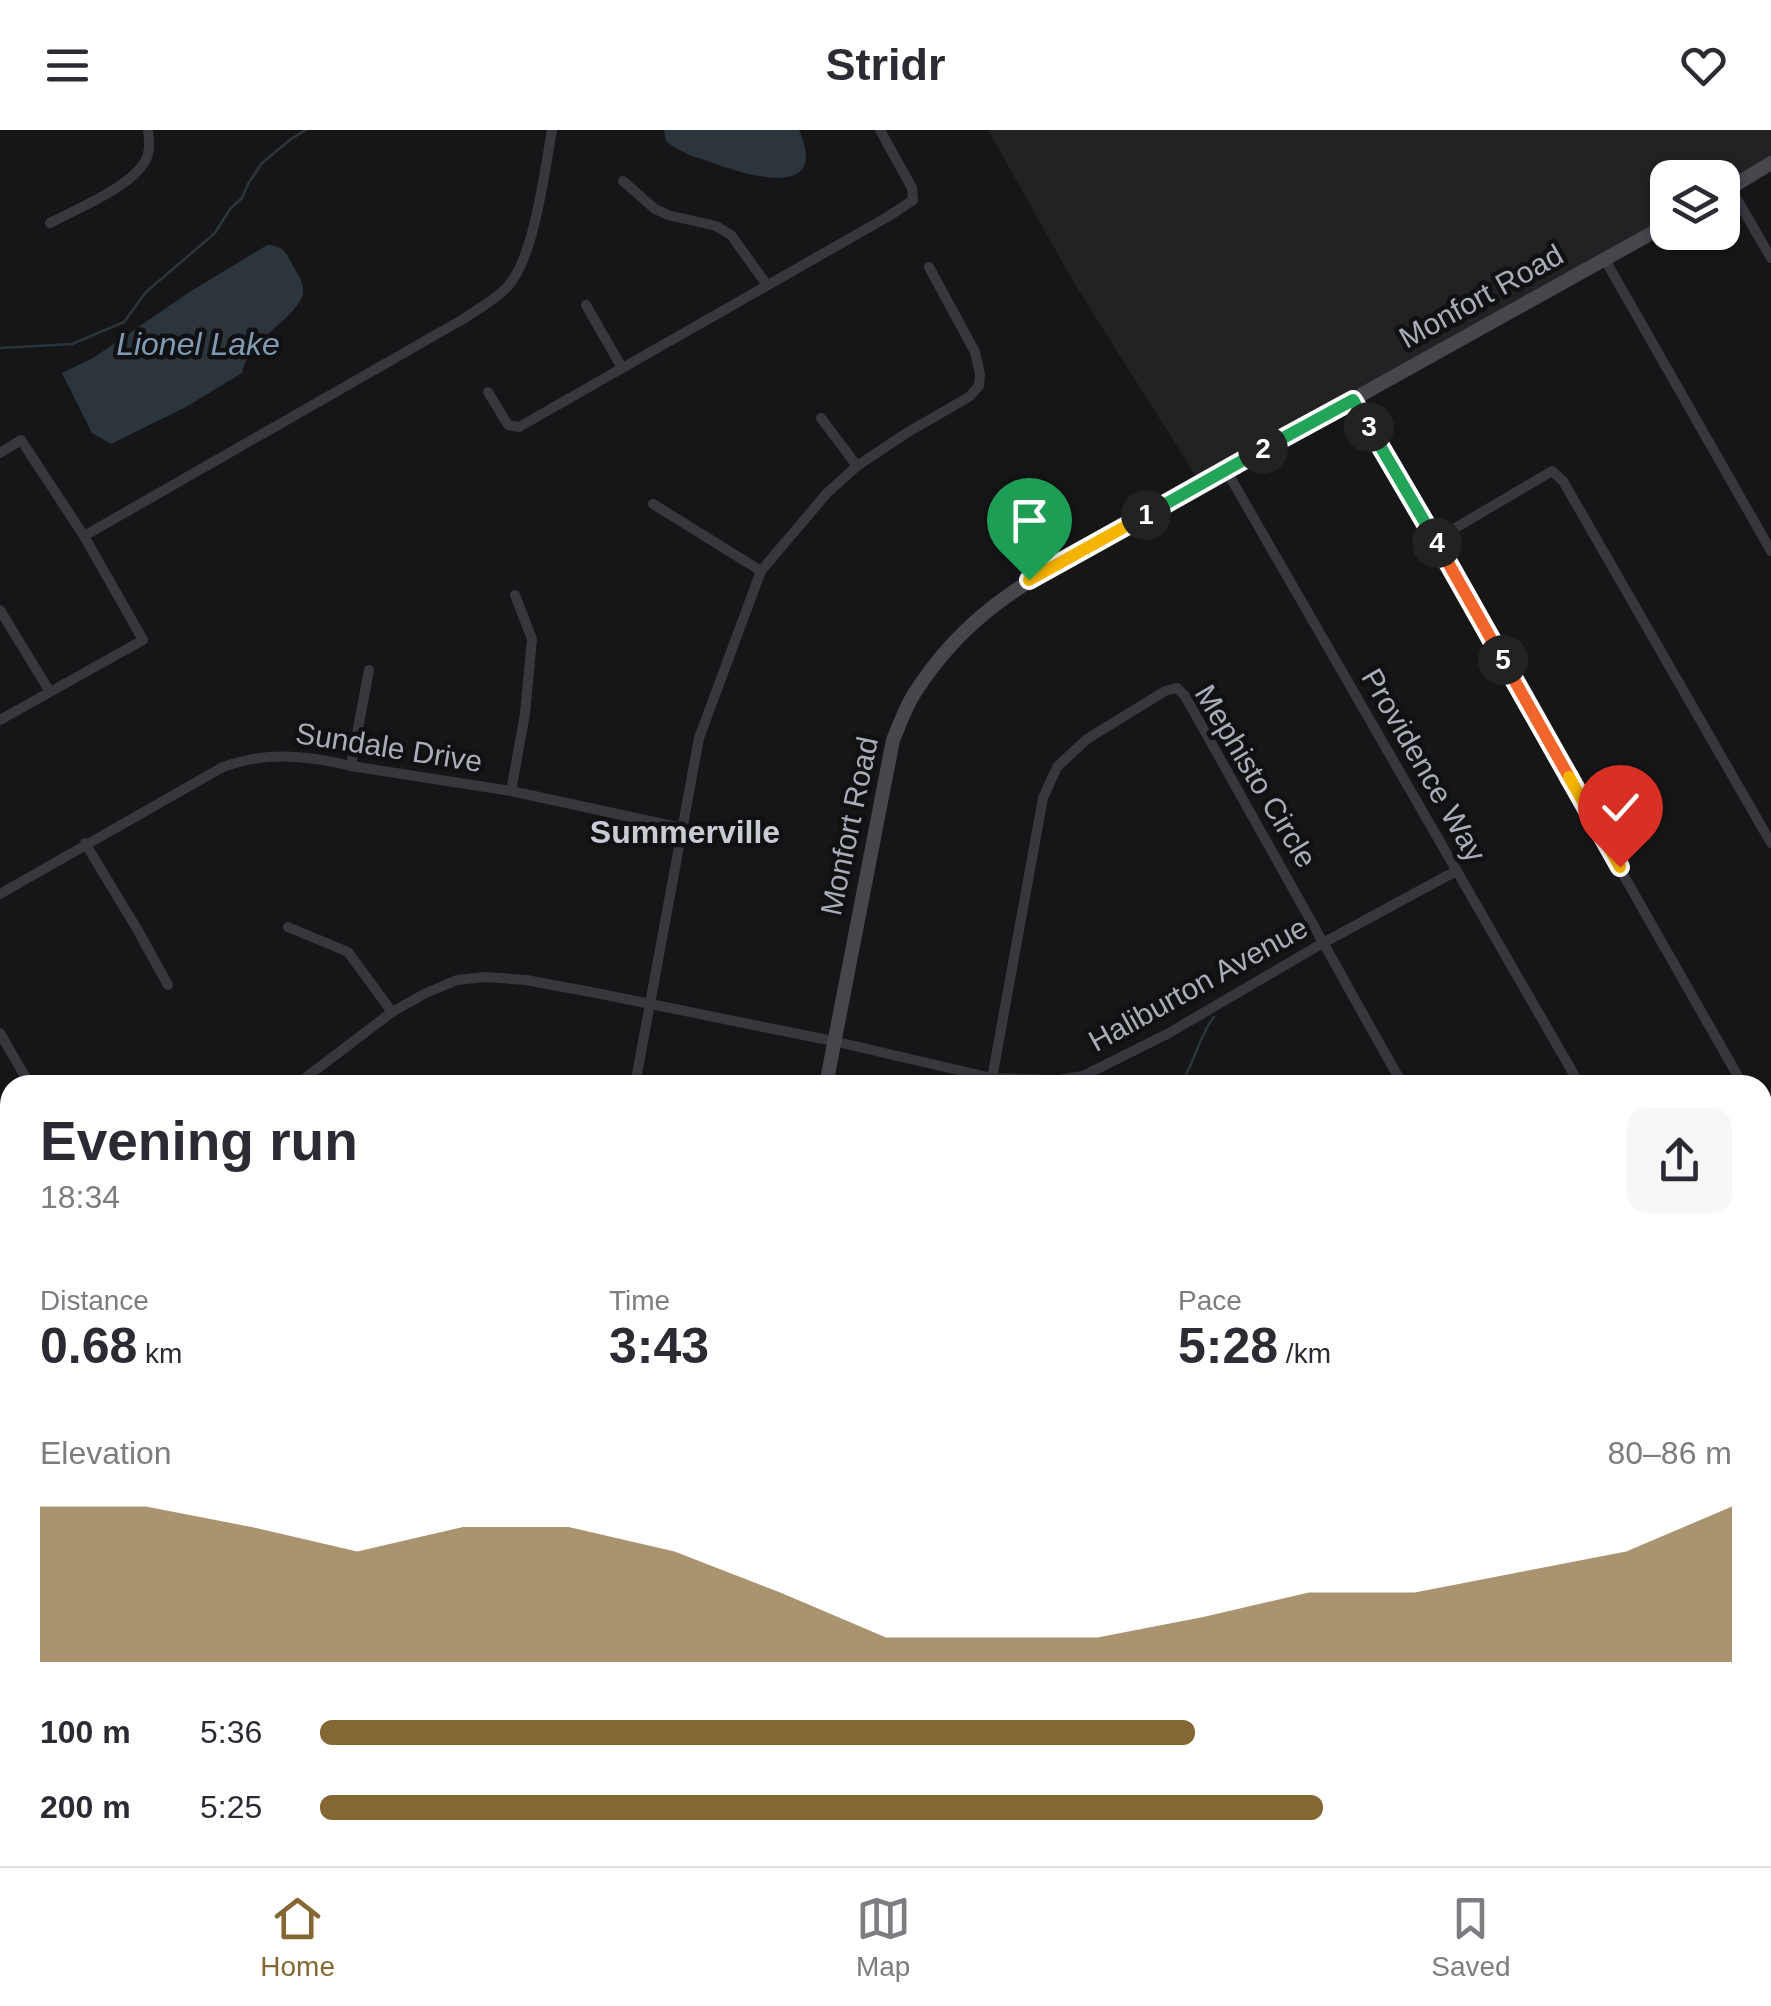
<!DOCTYPE html>
<meta charset="utf-8">
<style>
:root{--surface:#fff;--page:#f7f7f7;--text:#2b2b33;--muted:#7c7c81;--line:#e1e1e2;--accent:#856733}
body{margin:0;font-family:Helvetica,sans-serif;background:var(--page);color:var(--text);height:100vh;display:flex;flex-direction:column;font-size:38px;white-space:nowrap}
*{box-sizing:border-box;margin:0}
p{font-size:32px;color:var(--muted)}
.icon{flex:none;width:55px;height:55px;fill:none;stroke:currentColor;stroke-width:2;stroke-linecap:round;stroke-linejoin:round}
.map{position:relative;flex:1;overflow:hidden}
.side{position:absolute;left:0px;top:945px;width:1772px;height:792px;display:flex;flex-direction:column;background:var(--surface);border-radius:30px 30px 0 0;box-shadow:0 2px 8px #0004}
.side>*{flex:none}
.controls{position:absolute;left:1650px;top:30px;display:grid;gap:20px}
.controls a{display:grid;place-items:center;width:90px;height:90px;border-radius:20px;background:var(--surface);box-shadow:0 2px 8px #0004;font-size:50px}
.pin{position:absolute;display:grid;place-items:center;width:85px;height:85px;color:#fff;margin:-102px -42px;border-radius:50% 50% 50% 0;rotate:-45deg;box-shadow:0 0 10px #0007}
.pin .icon{rotate:45deg}
.km{position:absolute;width:50px;height:50px;margin:-25px;border-radius:50%;background:#222;color:#fff;font-size:28px;line-height:50px;text-align:center}
.round{display:grid;place-items:center;flex:none;width:105px;height:105px;border-radius:20px;background:var(--page)}
.summary{display:flex;align-items:center;justify-content:space-between;height:170px;padding:0 40px}
h1{font-size:55px;font-weight:700;line-height:75px}
.stats{display:grid;grid-template-columns:repeat(3,1fr);gap:15px;height:170px;padding:10px 40px}
.stats div{display:grid;align-content:center}
.stats b{font-size:50px;font-weight:700}
.stats small{font-size:28px;font-weight:400}
.stats p{font-size:28px}
.chart{height:280px;padding:20px 40px}
.chart p{display:flex;justify-content:space-between}
.chart svg{width:100%;height:180px;margin-top:10px;fill:var(--accent);opacity:.7}
ul{padding:0 40px;list-style:none;font-size:32px}
li{display:grid;grid-template-columns:160px 120px 1fr;align-items:center;height:75px}
li i{height:25px;border-radius:12px;background:var(--accent)}
header{display:flex;justify-content:space-between;align-items:center;height:130px;padding:0 40px;background:var(--surface);font-size:45px;font-weight:700}
.menu{display:flex;justify-content:space-around;align-items:center;height:140px;border-top:2px solid var(--line);background:var(--surface);font-size:28px;color:var(--muted)}
.menu a{display:grid;justify-items:center;gap:5px}
.menu .active{color:var(--accent)}
.map>svg:first-child{display:block}
</style>
<header><svg class="icon" aria-label="menu" viewBox="0 0 24 24"><path d="M4 6h16M4 12h16M4 18h16"/></svg>Stridr<svg class="icon" aria-label="heart" viewBox="0 0 24 24"><path d="M12 20l-8-8c-3-5 5-10 8-4 3-6 11-1 8 4z"/></svg></header>
<div class="map">
<svg width="1771" height="1736" viewBox="0 0 1771 1736">
<rect width="100%" height="100%" fill="#161618"/>
<path fill="#222225" d="M988,0h783v32l-48,28 -1,-12h-54l-1,44 -463,267 -130,-206z"/>
<g fill="#1e261f">
<path d="M0,1023l10,17v190l-10,4z"/>
<path d="M1762,1221l9,11v431l-9,7z"/>
<path d="M727,1728h325l46,2 4,-2h471l-34,8h-803z"/>
</g>
<g fill="#2c353c">
<path d="M664,0h135c32,73 -56,44 -89,32 -16,-6 -31,-9 -44,-21z"/>
<path d="M267,115c13,0 19,6 24,17 4,9 13,19 12,30 -2,24 -54,46 -61,81l-56,34 -75,37 -19,-11 -30,-60 31,-15 95,-65z"/>
</g>
<g fill="none" stroke-linecap="round" stroke-linejoin="round">
<g stroke="#2c353c" stroke-width="2.5">
<path d="M0,218l72,-4 52,-22 22,-30 69,-59 15,-24 12,-11 6,-14 14,-21 29,-24 15,-9"/>
<path d="M1239,846l6,-10v-12"/>
<path d="M1180,955c15,-22 18,-48 34,-68"/>
<path d="M0,1294l10,5"/>
<path d="M1762,1432l9,-9"/>
<path d="M1179,1736l4,-8"/>
</g>
<g stroke="#37383d" stroke-width="10">
<path d="M623,51l32,28 13,6 48,11 15,9 36,50"/>
<path d="M1731,59l40,69"/>
<path d="M50,93c26,-14 90,-39 98,-69 2,-7 1,-16 0,-24"/>
<path d="M1604,128l167,293"/>
<path d="M586,175l36,63"/>
<path d="M488,262l20,33 11,2 370,-211 24,-16 -1,-12 -32,-58"/>
<path d="M1353,270l390,685"/>
<path d="M821,288l36,48"/>
<path d="M0,323l21,-13 63,96 59,104 -143,80"/>
<path d="M1226,340l354,615"/>
<path d="M653,374l108,67"/>
<path d="M84,406l381,-218c14,-10 32,-19 43,-32 26,-28 37,-117 44,-156"/>
<path d="M1435,410l117,-69 11,10 208,362"/>
<path d="M0,480l50,82"/>
<path d="M351,636l18,-96"/>
<path d="M511,661l14,-77 7,-75 -17,-44"/>
<path d="M85,713l52,86 31,56"/>
<path d="M0,764l221,-126c43,-17 85,-13 130,-2l160,25 171,37"/>
<path d="M288,797l60,25 44,60"/>
<path d="M0,903l30,52"/>
<path d="M991,954l52,-286 14,-31 30,-28 78,-48 12,-3 8,8 215,384 -10,5"/>
<path d="M296,955l96,-73 34,-19 31,-13 28,-3 41,3 70,13 237,48 159,37 66,2 25,-4 86,-43 154,-90 133,-72"/>
<path d="M635,955l64,-347 62,-167 66,-78 30,-27 51,-34 61,-35 10,-11 1,-12 -5,-22 -46,-85"/>
<path d="M1762,990l9,15"/>
<path d="M1762,1123l9,-6"/>
<path d="M0,1367l10,-2"/>
<path d="M0,1393l3,13 7,12"/>
<path d="M0,1582l10,8"/>
<path d="M0,1616l10,-13"/>
<path d="M608,1728l4,8"/>
</g>
<g stroke="#45474d" stroke-width="14">
<path d="M1722,63l49,-30"/>
<path d="M826,955l67,-345c7,-16 13,-35 23,-49 40,-62 87,-96 150,-132l602,-335"/>
<path d="M520,1728l2,8"/>
<path d="M379,1736l8,-8"/>
</g>
<g stroke="#53555c" stroke-width="15">
<path d="M1762,1647l9,-5"/>
<path d="M1762,1668l9,-5"/>
<path d="M0,1678l10,9"/>
<path d="M0,1702l10,9"/>
<path d="M29,1728l10,8"/>
<path d="M55,1728l8,8"/>
<path d="M1459,1736l60,-8"/>
<path d="M1565,1736l36,-8"/>
</g>
<g stroke="#4a4c52" stroke-width="2.5" stroke-dasharray="12 10" stroke-linecap="butt">
<path d="M1762,1305l9,-8"/>
<path d="M1253,1736l10,-8"/>
</g>
</g>
<g fill="none" stroke-linecap="round" stroke-linejoin="round">
<g stroke="#fff" stroke-width="20">
<path id="split-1" d="M1029,450l117,-65"/>
</g>
<g stroke="#fff" stroke-width="20">
<path id="split-2" d="M1146,385l117,-66"/>
</g>
<g stroke="#fff" stroke-width="20">
<path id="split-3" d="M1263,319l90,-49 16,27"/>
</g>
<g stroke="#fff" stroke-width="20">
<path id="split-4" d="M1369,297l68,116"/>
</g>
<g stroke="#fff" stroke-width="20">
<path id="split-5" d="M1437,413l66,117"/>
</g>
<g stroke="#fff" stroke-width="20">
<path id="split-6" d="M1503,530l66,117"/>
</g>
<g stroke="#fff" stroke-width="20">
<path id="split-7" d="M1569,647l51,90"/>
</g>
<use href="#split-1" stroke="#f5b400" stroke-width="12"/>
<use href="#split-2" stroke="#22a559" stroke-width="12"/>
<use href="#split-3" stroke="#22a559" stroke-width="12"/>
<use href="#split-4" stroke="#22a559" stroke-width="12"/>
<use href="#split-5" stroke="#f0652b" stroke-width="12"/>
<use href="#split-6" stroke="#f0652b" stroke-width="12"/>
<use href="#split-7" stroke="#f5b400" stroke-width="12"/>
</g>
<g text-anchor="middle" dominant-baseline="central" stroke-width="9" stroke-linejoin="round" paint-order="stroke">
<g font-size="30" fill="#a8adb8" stroke="#111113">
<text transform="translate(1481 166) rotate(-29)">Monfort Road</text>
<text transform="translate(389 617) rotate(9)">Sundale Drive</text>
<text transform="translate(1424 635) rotate(60)">Providence Way</text>
<text transform="translate(1256 646) rotate(59)">Mephisto Circle</text>
<text transform="translate(849 696) rotate(-78)">Monfort Road</text>
<text transform="translate(1198 854) rotate(-29)">Haliburton Avenue</text>
</g>
<g font-size="32" font-style="italic" fill="#7f9bb3" stroke="#111113">
<text x="198" y="214">Lionel Lake</text>
</g>
<g font-size="32" font-weight="bold" fill="#c9ccd4" stroke="#111113">
<text x="685" y="702">Summerville</text>
</g>
</g>
</svg>
<div class="controls">
<a><svg class="icon" aria-label="layers" viewBox="0 0 24 24"><path d="M12 4l9 5-9 5-9-5zM3 14l9 5 9-5"/></svg></a>
</div>
<div class="pin" style="left:1029px;top:450px;background:#1e9e55"><svg class="icon" aria-label="arrive" viewBox="0 0 24 24"><path d="M6 21V4h12l-3 4 3 4H6"/></svg></div>
<div class="pin" style="left:1620px;top:737px;background:#d93025"><svg class="icon" aria-label="check" viewBox="0 0 24 24"><path d="M5 12l5 5 9-10"/></svg></div>
<b class="km" style="left:1146px;top:385px">1</b>
<b class="km" style="left:1263px;top:319px">2</b>
<b class="km" style="left:1369px;top:297px">3</b>
<b class="km" style="left:1437px;top:413px">4</b>
<b class="km" style="left:1503px;top:530px">5</b>
<section class="side">
<div class="summary"><div><h1>Evening run</h1><p>18:34</p></div><a class="round"><svg class="icon" aria-label="share" viewBox="0 0 24 24"><path d="M12 15V3M7 8l5-5 5 5M5 13v7h14v-7"/></svg></a></div>
<div class="stats">
<div><p>Distance</p><b>0.68<small> km</small></b></div>
<div><p>Time</p><b>3:43</b></div>
<div><p>Pace</p><b>5:28<small> /km</small></b></div>
</div>
<div class="chart"><p><span>Elevation</span>80–86 m</p>
<svg viewBox="0 0 160 44" preserveAspectRatio="none"><path d="M0 44V6L10 6L20 11L30 17L40 11L50 11L60 17L70 27L80 38L90 38L100 38L110 33L120 27L130 27L140 22L150 17L160 6V44z"/></svg>
</div>
<ul>
<li><b>100 m</b>5:36<i style="width:62%"></i></li>
<li><b>200 m</b>5:25<i style="width:71%"></i></li>
</ul>
</section>
</div>
<nav class="menu">
<a class="active"><svg class="icon" aria-label="home" viewBox="0 0 24 24"><path d="M3 11l9-7 9 7M6 9v11h12V9"/></svg>Home</a>
<a><svg class="icon" aria-label="map" viewBox="0 0 24 24"><path d="M3 6l6-2 6 2 6-2v14l-6 2-6-2-6 2zM9 4v14M15 6v14"/></svg>Map</a>
<a><svg class="icon" aria-label="saved" viewBox="0 0 24 24"><path d="M7 4h10v16l-5-4-5 4z"/></svg>Saved</a>
</nav>
